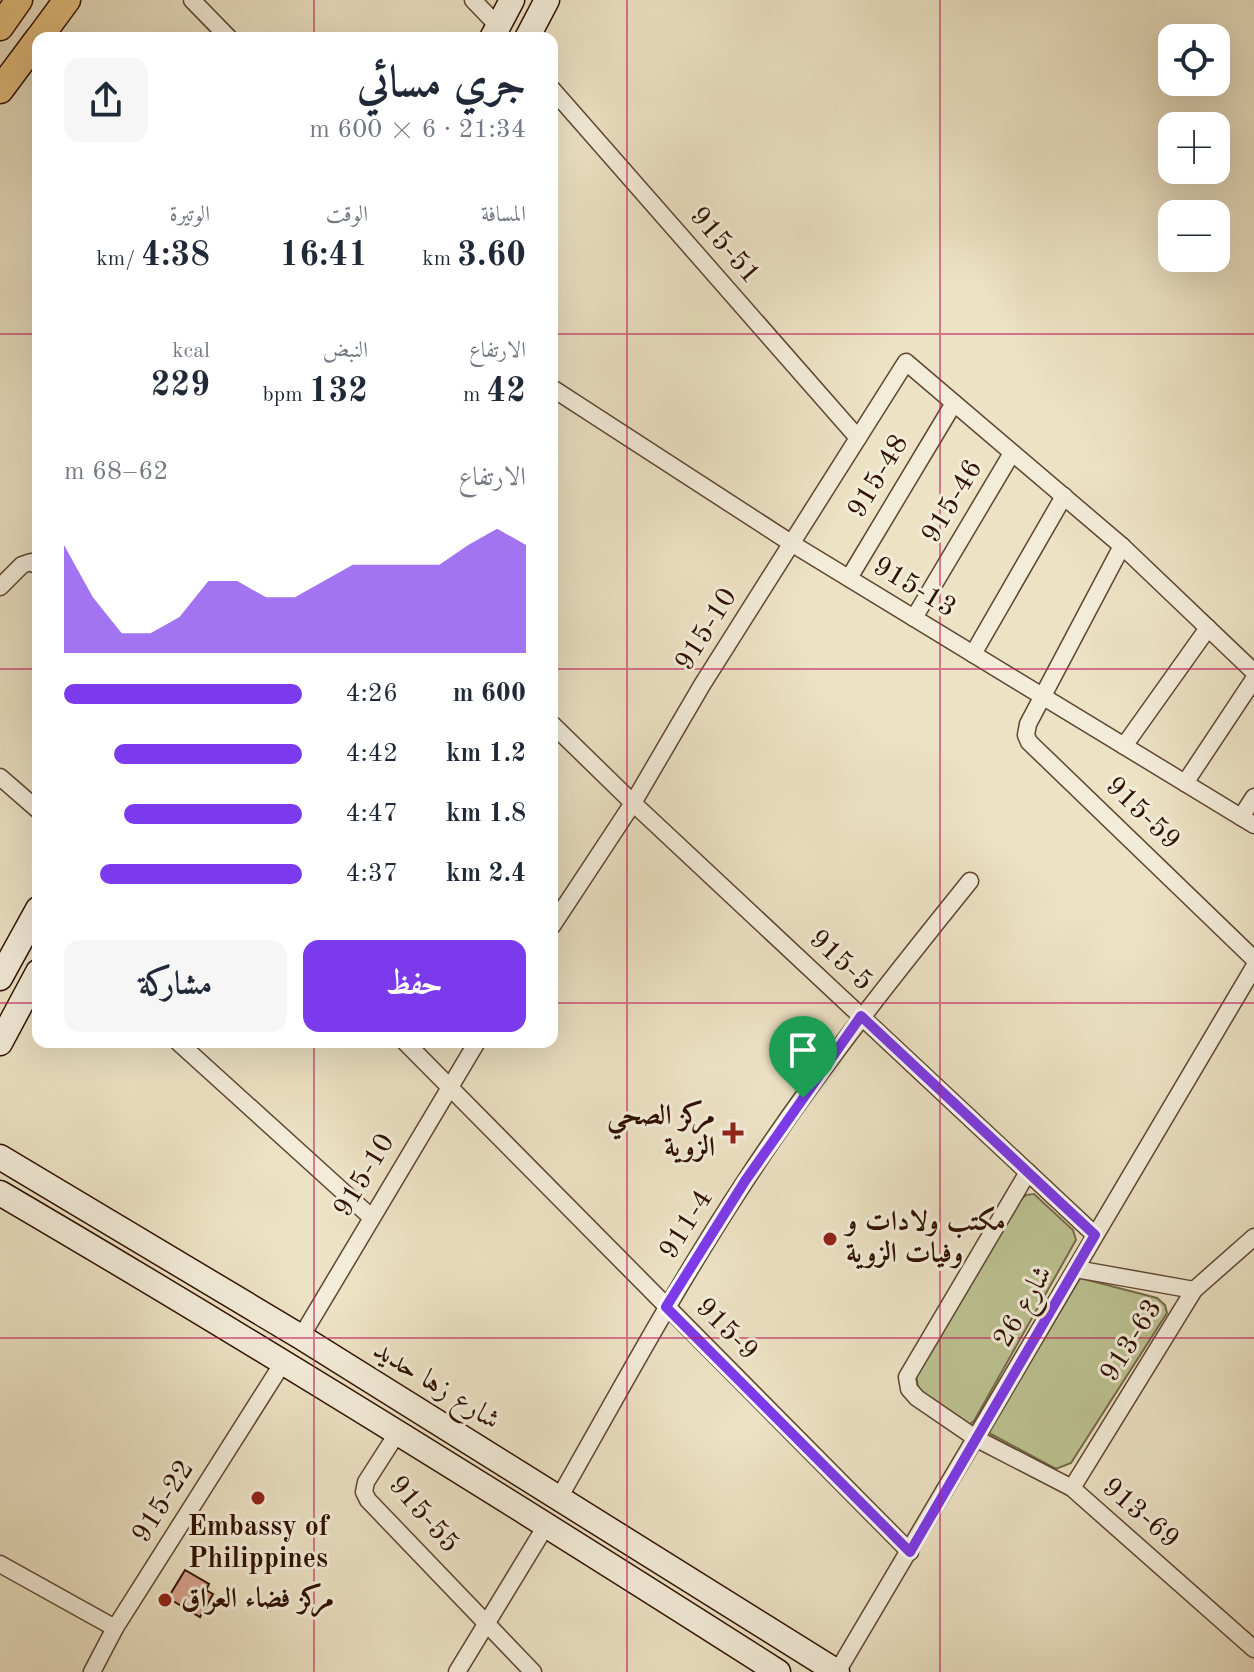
<!DOCTYPE html>
<html lang="ar">
<meta charset="utf-8">
<style>
:root{--surface:#fff;--page:#f6f6f7;--text:#1f2937;--muted:#747a83;--accent:#7c3aed}
body{margin:0;font-family:"Old Standard TT",Amiri,serif;background:var(--page);color:var(--text);direction:rtl;height:100vh;display:flex;flex-direction:column;font-size:30px;white-space:nowrap}
*{box-sizing:border-box;margin:0}
p{font-size:26px;color:var(--muted)}
.icon{flex:none;width:44px;height:44px;fill:none;stroke:currentColor;stroke-width:2;stroke-linecap:round;stroke-linejoin:round}
.map{position:relative;flex:1;overflow:hidden;direction:ltr}
.panel{position:absolute;left:32px;top:32px;width:526px;height:1016px;display:flex;flex-direction:column;background:var(--surface);border-radius:16px;box-shadow:0 8px 32px #0002;direction:rtl}
.panel>*{flex:none}
.tools{position:absolute;left:1158px;top:24px;display:grid;gap:16px}
.tools a{display:grid;place-items:center;width:72px;height:72px;border-radius:16px;background:var(--surface);box-shadow:0 8px 32px #0002;font-size:40px}
.pin{position:absolute;display:grid;place-items:center;width:68px;height:68px;color:#fff;margin:-82px -34px;border-radius:50% 50% 50% 0;rotate:-45deg;box-shadow:0 0 8px #0007}
.pin .icon{rotate:45deg}
.round{display:grid;place-items:center;flex:none;width:84px;height:84px;border-radius:16px;background:var(--page)}
.headline{display:flex;align-items:center;justify-content:space-between;height:136px;padding:0 32px}
h1{font-size:44px;font-weight:700;line-height:60px}
.figures{display:grid;grid-template-columns:repeat(3,1fr);gap:12px;height:136px;padding:8px 32px}
.figures div{display:grid;align-content:center}
.figures b{font-size:34px;font-weight:700}
.figures small{font-size:22px;font-weight:400}
.figures p{font-size:22px}
.chart{height:224px;padding:16px 32px}
.chart p{display:flex;justify-content:space-between}
.chart svg{width:100%;height:144px;margin-top:8px;fill:var(--accent);opacity:.7}
.cta{display:flex;gap:16px;margin-top:auto;padding:16px 32px}
.cta a{flex:1;height:92px;border-radius:16px;background:var(--accent);color:#fff;font-size:32px;font-weight:700;line-height:92px;text-align:center}
.cta a+a{background:var(--page);color:var(--text)}
ul{padding:0 32px;list-style:none;font-size:26px}
li{display:grid;grid-template-columns:128px 96px 1fr;align-items:center;height:60px}
li i{height:20px;border-radius:10px;background:var(--accent)}
.map>svg:first-child{display:block}
</style>
<div class="map">
<svg width="1254" height="1672" viewBox="0 0 1254 1672">
<rect width="100%" height="100%" fill="#ece2c4"/>
<filter id="stains"><feTurbulence type="fractalNoise" baseFrequency=".0025" numOctaves="4"/><feColorMatrix values="0 0 0 0 .2 0 0 0 0 .09 0 0 0 0 .02 0 0 0 .5 -.17"/></filter>
<radialGradient id="worn" r=".72"><stop offset=".6" stop-color="#630" stop-opacity="0"/><stop offset="1" stop-color="#630" stop-opacity=".3"/></radialGradient>
<g fill="#bcc291" stroke="#766a49" stroke-width="2">
<path d="M1034,1194l39,36 3,10 -102,181 -5,4c-19,-12 -56,-25 -52,-50l101,-173 8,-7z"/>
<path d="M1080,1278l77,20 8,7 2,8 -96,150 -15,6 -67,-36z"/>
</g>
<path fill="#d8a48f" stroke="#2f1101" stroke-width="2" d="M185,1570l24,14 -3,6 7,4 -13,23 -32,-19z"/>
<g fill="none" stroke-linecap="round" stroke-linejoin="round">
<g stroke="#5e4532" stroke-width="19">
<g id="street">
<path d="M192,0l37,38"/>
<path d="M473,0l25,26"/>
<path d="M552,89l306,349"/>
<path d="M552,388l239,155 463,282"/>
<path d="M1122,546l-94,178 -2,11 3,7 225,217"/>
<path d="M849,578l105,-175"/>
<path d="M0,587l22,-22 9,-3 7,4"/>
<path d="M914,618l98,-165"/>
<path d="M973,654l91,-158"/>
<path d="M552,724l81,79 462,432"/>
<path d="M1124,746l84,-118"/>
<path d="M0,777l38,33"/>
<path d="M1185,783l69,-104"/>
<path d="M1241,817l13,-20"/>
<path d="M552,926l81,-123 69,-118 204,-323 216,184 132,126"/>
<path d="M178,1042l193,175"/>
<path d="M405,1042l505,510"/>
<path d="M1028,1172l-121,205 2,12 8,9 60,41 95,49 182,161"/>
<path d="M1076,1269l118,21"/>
<path d="M301,1337l176,-295"/>
<path d="M398,1432l-32,50 -2,10 4,8 165,172"/>
<path d="M1072,1488l122,-198 60,-53"/>
<path d="M559,1498c60,-106 118,-213 185,-315 69,-106 147,-204 226,-302"/>
<path d="M0,1564l115,64"/>
<path d="M92,1672l23,-44 169,-267"/>
<path d="M457,1672l90,-148"/>
<path d="M837,1672l417,-705"/>
</g>
</g>
<g stroke="#2f1101" stroke-width="27">
<g id="secondary">
<path d="M492,38l20,-38"/>
<path d="M527,38l20,-38"/>
<path d="M0,978l38,-69"/>
<path d="M0,1043l38,-71"/>
<path d="M0,1157l301,180 536,335"/>
<path d="M0,1193c263,154 521,315 778,479"/>
</g>
</g>
<g stroke="#2f1101" stroke-width="29">
<g id="primary">
<path d="M0,27l19,-27"/>
<path d="M39,38l28,-38"/>
<path d="M0,90l38,-51"/>
</g>
</g>
<use href="#street" stroke="#f3ecd9" stroke-width="16"/>
<use href="#secondary" stroke="#f3ecd9" stroke-width="24"/>
<use href="#primary" stroke="#e6c182" stroke-width="26"/>
</g>
<g fill="none" stroke-linecap="round" stroke-linejoin="round">
<g stroke="#fff" stroke-width="16">
<path id="route" d="M861,1016l234,219 -185,317 -244,-245 79,-126z"/>
</g>
<use href="#route" stroke="#7c3aed" stroke-width="10"/>
</g>
<path fill="none" stroke="#c2185b" stroke-width="2" stroke-opacity="0.55" d="M314,0v38M627,0v1672M940,0v1672M0,334h38M552,334h702M0,669h38M552,669h702M0,1003h38M552,1003h702M314,1042v630M0,1338h1254"/>
<g fill="#8f2418" stroke="#f3ecd9" stroke-width="3">
<path d="M729 1121h8v8h8v8h-8v8h-8v-8h-8v-8h8z"/>
<circle cx="830" cy="1239" r="8"/>
<circle cx="258" cy="1498" r="8"/>
<circle cx="165" cy="1600" r="8"/>
</g>
<g text-anchor="middle" dominant-baseline="central" stroke-width="6" stroke-linejoin="round" paint-order="stroke">
<g font-size="28" fill="#2f1101" stroke="#f3ecd9">
<text transform="translate(724 246) rotate(49)">915-51</text>
<text transform="translate(879 477) rotate(-59)">915-48</text>
<text transform="translate(953 502) rotate(-59)">915-46</text>
<text transform="translate(914 588) rotate(31)">915-13</text>
<text transform="translate(707 630) rotate(-58)">915-10</text>
<text transform="translate(1142 814) rotate(44)">915-59</text>
<text transform="translate(840 961) rotate(43)">915-5</text>
<text transform="translate(365 1176) rotate(-59)">915-10</text>
<text transform="translate(687 1225) rotate(-58)">911-4</text>
<text transform="translate(1024 1307) rotate(-60)">شارع 26</text>
<text transform="translate(726 1330) rotate(45)">915-9</text>
<text transform="translate(1132 1341) rotate(-58)">913-63</text>
<text transform="translate(436 1386) rotate(32)">شارع زها حديد</text>
<text transform="translate(164 1502) rotate(-58)">915-22</text>
<text transform="translate(1140 1514) rotate(41)">913-69</text>
<text transform="translate(423 1515) rotate(49)">915-55</text>
</g>
<g font-size="28" font-weight="bold" fill="#2f1101" stroke="#f3ecd9" text-anchor="start">
<text x="715" y="1117" text-anchor="end">مركز الصحي<tspan x="715" dy="32">الزوية</tspan></text>
<text x="846" y="1223">مكتب ولادات و<tspan x="846" dy="32">وفيات الزوية</tspan></text>
<text x="258" y="1528" text-anchor="middle">Embassy of<tspan x="258" dy="32">Philippines</tspan></text>
<text x="181" y="1600">مركز فضاء العراق</text>
</g>
</g>
<rect width="100%" height="100%" filter="url(#stains)"/>
<rect width="100%" height="100%" fill="url(#worn)"/>
</svg>
<div class="tools">
<a><svg class="icon" aria-label="locate" viewBox="0 0 24 24"><circle cx="12" cy="12" r="6"/><path d="M12 2v4M12 18v4M2 12h4M18 12h4"/></svg></a>
<a>+</a>
<a>−</a>
</div>
<div class="pin" style="left:803px;top:1098px;background:#1e9e55"><svg class="icon" aria-label="arrive" viewBox="0 0 24 24"><path d="M6 21V4h12l-3 4 3 4H6"/></svg></div>
<section class="panel">
<div class="headline"><div><h1>جري مسائي</h1><p>21:34 · 6 × 600 m</p></div><a class="round"><svg class="icon" aria-label="share" viewBox="0 0 24 24"><path d="M12 15V3M7 8l5-5 5 5M5 13v7h14v-7"/></svg></a></div>
<div class="figures">
<div><p>المسافة</p><b>3.60<small> km</small></b></div>
<div><p>الوقت</p><b>16:41</b></div>
<div><p>الوتيرة</p><b>4:38<small> /km</small></b></div>
</div>
<div class="figures">
<div><p>الارتفاع</p><b>42<small> m</small></b></div>
<div><p>النبض</p><b>132<small> bpm</small></b></div>
<div><p>kcal</p><b>229</b></div>
</div>
<div class="chart"><p><span>الارتفاع</span>62–68 m</p>
<svg viewBox="0 0 160 44" preserveAspectRatio="none"><path d="M0 44V11L10 27L20 38L30 38L40 33L50 22L60 22L70 27L80 27L90 22L100 17L110 17L120 17L130 17L140 11L150 6L160 11V44z"/></svg>
</div>
<ul>
<li><b>600 m</b>4:26<i style="width:100%"></i></li>
<li><b>1.2 km</b>4:42<i style="width:79%"></i></li>
<li><b>1.8 km</b>4:47<i style="width:75%"></i></li>
<li><b>2.4 km</b>4:37<i style="width:85%"></i></li>
</ul>
<div class="cta"><a>حفظ</a><a>مشاركة</a></div>
</section>
</div>
